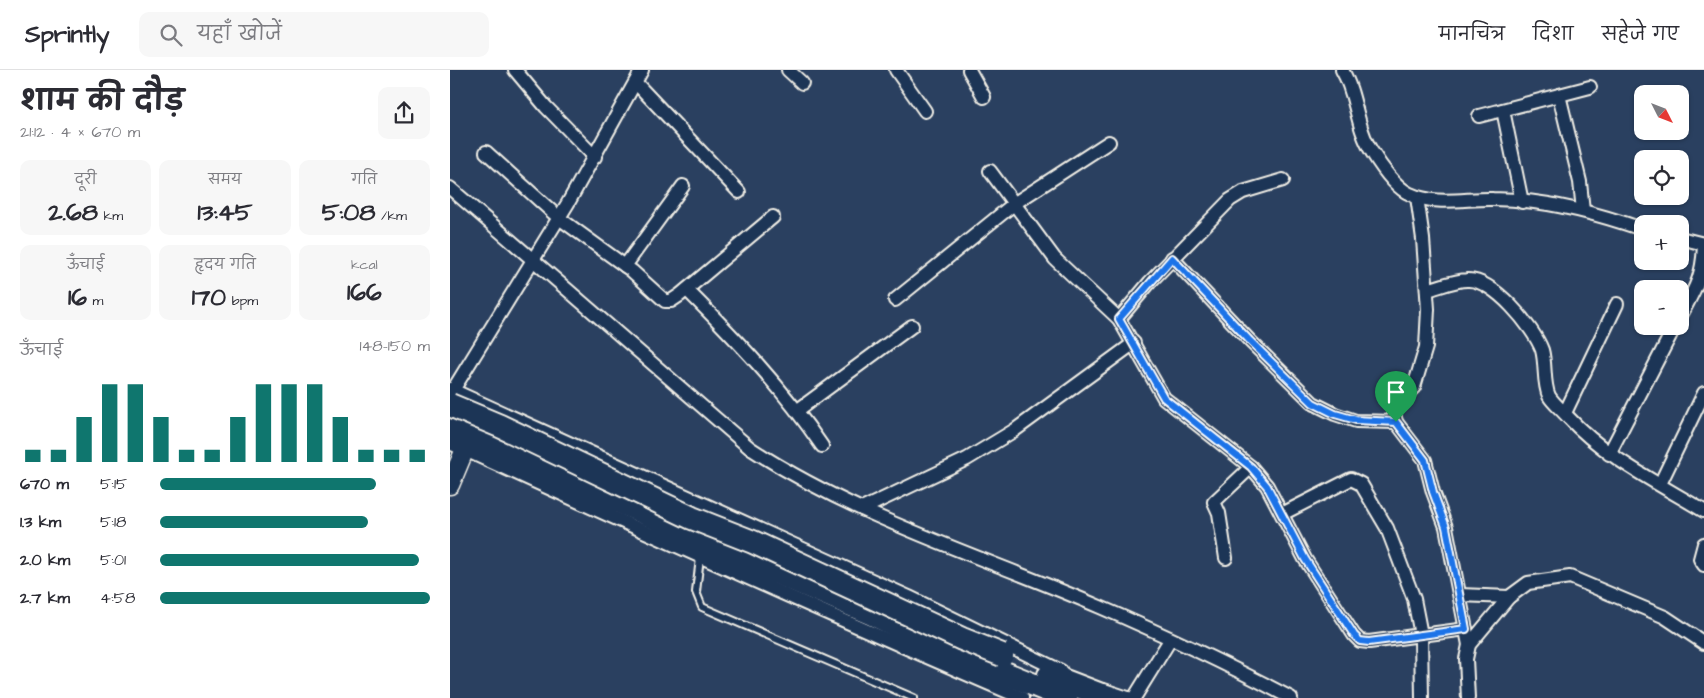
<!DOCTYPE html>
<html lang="hi">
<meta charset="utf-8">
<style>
:root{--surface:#fff;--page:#f7f7f7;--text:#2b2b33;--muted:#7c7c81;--line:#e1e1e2;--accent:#0f766e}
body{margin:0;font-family:"Architects Daughter","Playpen Sans Deva",sans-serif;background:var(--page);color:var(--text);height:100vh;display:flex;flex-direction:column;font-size:19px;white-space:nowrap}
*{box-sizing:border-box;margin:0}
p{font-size:16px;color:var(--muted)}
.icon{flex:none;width:28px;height:28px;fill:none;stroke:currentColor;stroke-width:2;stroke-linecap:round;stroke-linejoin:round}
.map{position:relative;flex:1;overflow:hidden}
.panel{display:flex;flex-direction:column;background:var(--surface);width:450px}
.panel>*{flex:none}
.needle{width:32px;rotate:132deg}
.tools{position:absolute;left:1184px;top:15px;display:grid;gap:10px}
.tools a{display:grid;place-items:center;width:55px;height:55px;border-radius:10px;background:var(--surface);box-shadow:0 1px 4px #0004;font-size:25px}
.pin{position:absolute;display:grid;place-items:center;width:42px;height:42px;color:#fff;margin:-51px -21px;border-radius:50% 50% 50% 0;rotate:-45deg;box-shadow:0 0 5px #0007}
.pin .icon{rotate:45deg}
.round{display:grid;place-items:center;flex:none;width:52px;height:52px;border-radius:10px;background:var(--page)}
.headline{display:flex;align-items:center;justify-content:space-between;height:85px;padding:0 20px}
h1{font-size:28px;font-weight:700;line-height:38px}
.figures{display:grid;grid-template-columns:repeat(3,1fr);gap:8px;height:85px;padding:5px 20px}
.figures div{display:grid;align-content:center;border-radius:10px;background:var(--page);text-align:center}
.figures b{font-size:25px;font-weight:700}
.figures small{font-size:14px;font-weight:400}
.figures p{font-size:14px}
.chart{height:140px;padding:10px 20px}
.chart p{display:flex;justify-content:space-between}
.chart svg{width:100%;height:90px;margin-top:5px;stroke:var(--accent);stroke-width:6}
ul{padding:0 20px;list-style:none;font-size:16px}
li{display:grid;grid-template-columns:80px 60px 1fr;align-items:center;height:38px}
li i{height:12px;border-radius:6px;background:var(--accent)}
header{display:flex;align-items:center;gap:30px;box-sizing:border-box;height:70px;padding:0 25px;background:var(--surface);border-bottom:1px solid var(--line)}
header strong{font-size:24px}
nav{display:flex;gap:28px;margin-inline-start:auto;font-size:18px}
.search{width:350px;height:45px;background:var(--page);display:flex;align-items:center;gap:12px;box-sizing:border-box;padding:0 18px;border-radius:10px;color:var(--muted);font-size:19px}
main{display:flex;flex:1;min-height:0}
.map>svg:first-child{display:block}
</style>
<header>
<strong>Sprintly</strong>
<div class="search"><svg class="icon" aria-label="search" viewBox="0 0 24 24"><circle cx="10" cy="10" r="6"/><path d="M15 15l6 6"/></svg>यहाँ खोजें</div>
<nav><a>मानचित्र</a><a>दिशा</a><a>सहेजे गए</a></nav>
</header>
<main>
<section class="panel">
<div class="headline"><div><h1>शाम की दौड़</h1><p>21:12 · 4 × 670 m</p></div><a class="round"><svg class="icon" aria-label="share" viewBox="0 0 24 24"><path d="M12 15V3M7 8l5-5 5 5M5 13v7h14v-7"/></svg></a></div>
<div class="figures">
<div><p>दूरी</p><b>2.68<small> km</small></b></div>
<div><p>समय</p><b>13:45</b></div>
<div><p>गति</p><b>5:08<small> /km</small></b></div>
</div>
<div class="figures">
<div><p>ऊँचाई</p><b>16<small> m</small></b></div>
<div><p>हृदय गति</p><b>170<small> bpm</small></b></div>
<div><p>kcal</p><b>166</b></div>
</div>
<div class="chart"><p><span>ऊँचाई</span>148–150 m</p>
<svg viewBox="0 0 160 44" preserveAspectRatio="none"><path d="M5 44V38M15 44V38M25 44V22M35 44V6M45 44V6M55 44V22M65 44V38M75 44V38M85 44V22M95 44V6M105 44V6M115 44V6M125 44V22M135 44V38M145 44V38M155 44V38"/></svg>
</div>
<ul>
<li><b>670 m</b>5:15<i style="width:80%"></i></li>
<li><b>1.3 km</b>5:18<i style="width:77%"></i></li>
<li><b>2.0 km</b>5:01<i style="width:96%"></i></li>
<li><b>2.7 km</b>4:58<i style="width:100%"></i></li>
</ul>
</section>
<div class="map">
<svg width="1254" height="628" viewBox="0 0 1254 628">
<rect width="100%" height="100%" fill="#2a4060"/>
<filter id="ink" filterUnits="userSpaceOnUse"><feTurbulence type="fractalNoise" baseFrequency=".02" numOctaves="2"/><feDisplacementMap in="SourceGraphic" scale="10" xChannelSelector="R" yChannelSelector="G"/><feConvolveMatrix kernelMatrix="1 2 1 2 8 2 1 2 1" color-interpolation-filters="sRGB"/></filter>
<g filter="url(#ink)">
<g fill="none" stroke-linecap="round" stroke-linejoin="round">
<g stroke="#f4f1e8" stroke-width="10">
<path id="lane" d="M250,488l-4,34 6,15 212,91"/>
</g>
<g stroke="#f4f1e8" stroke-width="16">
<g id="street">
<path d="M65,0l31,37 49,50"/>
<path d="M338,0l14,13"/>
<path d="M446,0l29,41"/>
<path d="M519,0l15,27"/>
<path d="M892,0c15,25 14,58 30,82 8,13 24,36 38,42 25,12 57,4 83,5 50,0 103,14 149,30"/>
<path d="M186,13l103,109"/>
<path d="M1109,25l21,87 3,29"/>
<path d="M1053,40l19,92"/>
<path d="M1029,46l111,-29"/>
<path d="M36,82l73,66 73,53 33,30h6l9,-6 93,-78"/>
<path d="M540,101l65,88 64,60 45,79 87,69 16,19 38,73 49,76 6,6 9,1 97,-13"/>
<path d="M0,118l300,260c108,71 232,108 350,159 65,28 129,58 191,91"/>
<path d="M967,127l6,42 5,70 -2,38 -12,40 -18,18 -2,8 2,9 29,38 8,32 13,35 23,118"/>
<path d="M1230,168l24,6"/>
<path d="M722,188l78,83 63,62 22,11 21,7 40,1"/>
<path d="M175,196l58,-80"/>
<path d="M237,220c49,49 96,98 135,156"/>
<path d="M977,220c12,-3 28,-10 40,-10 26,-2 67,48 75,70 4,14 1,33 7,46 4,7 13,14 18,20 39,42 89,66 137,95"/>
<path d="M445,230l120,-97 94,-61"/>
<path d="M1230,247c15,-28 23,-40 24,-73"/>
<path d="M669,249l31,-37 80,-82 13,-8 40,-12"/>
<path d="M0,319l459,208 152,74"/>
<path d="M2,328l1,-8 115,-187 74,-133"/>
<path d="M348,340l114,-84"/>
<path d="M1115,343l52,-109"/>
<path d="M0,373c190,87 380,173 572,255"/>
<path d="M1159,384l66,-128"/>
<path d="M1210,414l44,-91"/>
<path d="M412,439l105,-50 48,-29 119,-87"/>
<path d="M832,444l69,-35 10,5 26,44 27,71 7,36 1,63"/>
<path d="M1254,474l-4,15 4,6"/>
<path d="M776,488l-7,-45 -5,-11 37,-35"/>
<path d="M1010,525l49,2"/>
<path d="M654,620l24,8"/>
<path d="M684,628l36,-58"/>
<path d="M1018,628l-2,-39 3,-14 40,-48 19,-14 42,-6 95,40 39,26"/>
</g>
</g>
<g stroke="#f4f1e8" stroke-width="21">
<path id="secondary" d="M0,415l15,-36"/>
</g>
<g stroke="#f4f1e8" stroke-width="26">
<g id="highway">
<path d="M0,357l76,36 112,47 65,31 169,73 54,27 140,57"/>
<path d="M599,605l60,23"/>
</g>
</g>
<use href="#lane" stroke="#1d3557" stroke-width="6"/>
<use href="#street" stroke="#1d3557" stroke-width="12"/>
<use href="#secondary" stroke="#1d3557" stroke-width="18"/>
<use href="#highway" stroke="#1d3557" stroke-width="22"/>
<g stroke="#f4f1e8" stroke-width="26" stroke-linecap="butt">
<path id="highway-bridge" d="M0,335l50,21 192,92 61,24 209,97 40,16"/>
</g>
<use href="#highway-bridge" stroke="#1d3557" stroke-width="22"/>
</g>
</g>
<g fill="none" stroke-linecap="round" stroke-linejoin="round" filter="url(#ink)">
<g stroke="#fff" stroke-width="10">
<path id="route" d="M722,188l78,83 63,62 22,11 21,6 40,2 29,38 8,32 13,35 20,102 -97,13 -9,-1 -6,-6 -49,-76 -38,-73 -16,-19 -87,-69 -45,-79z"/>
</g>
<use href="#route" stroke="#1a73e8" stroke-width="6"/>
</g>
</svg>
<div class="tools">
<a><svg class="needle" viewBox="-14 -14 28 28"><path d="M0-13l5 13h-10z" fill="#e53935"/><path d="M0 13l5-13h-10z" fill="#7c7c81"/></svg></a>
<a><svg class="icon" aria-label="locate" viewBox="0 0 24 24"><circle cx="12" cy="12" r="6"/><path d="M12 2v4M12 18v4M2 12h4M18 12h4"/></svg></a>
<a>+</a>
<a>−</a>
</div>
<div class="pin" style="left:946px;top:352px;background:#1e9e55"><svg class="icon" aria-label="arrive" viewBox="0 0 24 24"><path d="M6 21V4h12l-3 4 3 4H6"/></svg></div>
</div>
</main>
